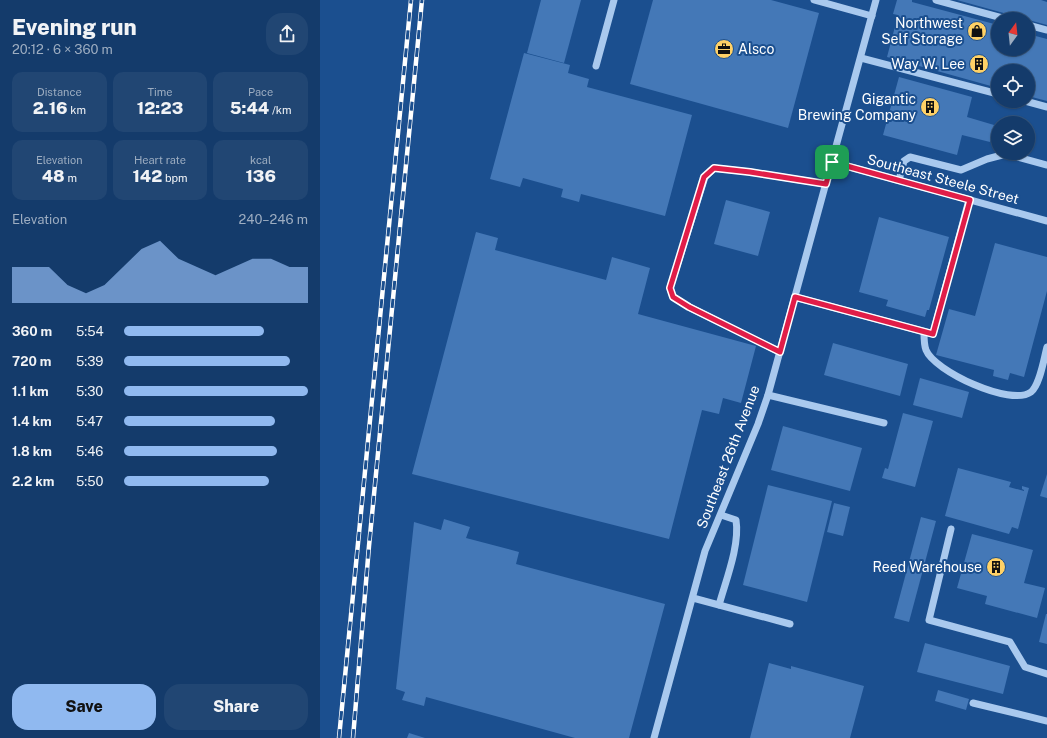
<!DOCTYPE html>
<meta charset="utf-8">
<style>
:root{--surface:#143b6b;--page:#214673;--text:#f1f3f6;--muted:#9dadc1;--line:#33557e;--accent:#90b9f0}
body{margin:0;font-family:"Public Sans",sans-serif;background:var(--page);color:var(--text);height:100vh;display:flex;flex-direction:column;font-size:15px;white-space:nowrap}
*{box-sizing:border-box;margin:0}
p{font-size:13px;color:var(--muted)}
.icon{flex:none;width:22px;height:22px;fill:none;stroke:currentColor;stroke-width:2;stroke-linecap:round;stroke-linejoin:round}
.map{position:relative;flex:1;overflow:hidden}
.details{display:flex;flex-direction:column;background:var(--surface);width:320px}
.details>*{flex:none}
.needle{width:26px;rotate:15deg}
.controls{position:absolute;left:671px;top:12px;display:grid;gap:8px}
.controls a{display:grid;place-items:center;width:44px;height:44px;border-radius:50%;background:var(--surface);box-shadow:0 1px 3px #0004,0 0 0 1px var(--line);font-size:20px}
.pin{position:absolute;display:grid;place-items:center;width:34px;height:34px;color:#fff;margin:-17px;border-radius:8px;box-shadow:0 2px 6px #0006}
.round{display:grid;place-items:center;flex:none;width:42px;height:42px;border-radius:16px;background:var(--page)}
.overview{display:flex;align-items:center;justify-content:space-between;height:68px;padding:0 12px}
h1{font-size:22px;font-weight:800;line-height:30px}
.stats{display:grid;grid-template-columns:repeat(3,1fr);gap:6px;height:68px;padding:4px 12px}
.stats div{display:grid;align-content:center;border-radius:10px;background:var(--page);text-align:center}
.stats b{font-size:17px;font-weight:800}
.stats small{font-size:11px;font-weight:400}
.stats p{font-size:11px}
.chart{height:112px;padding:8px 12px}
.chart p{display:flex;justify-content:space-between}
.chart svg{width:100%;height:72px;margin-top:4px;fill:var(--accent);opacity:.7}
.button{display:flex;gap:8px;margin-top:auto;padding:8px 12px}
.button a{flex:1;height:46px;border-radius:16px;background:var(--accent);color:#111;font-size:16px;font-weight:800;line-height:46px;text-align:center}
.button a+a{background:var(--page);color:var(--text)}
ul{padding:0 12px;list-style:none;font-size:13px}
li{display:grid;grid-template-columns:64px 48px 1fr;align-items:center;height:30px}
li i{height:10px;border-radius:5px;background:var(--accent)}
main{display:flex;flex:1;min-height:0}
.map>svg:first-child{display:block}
</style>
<main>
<section class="details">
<div class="overview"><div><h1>Evening run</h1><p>20:12 · 6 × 360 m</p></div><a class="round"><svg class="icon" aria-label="share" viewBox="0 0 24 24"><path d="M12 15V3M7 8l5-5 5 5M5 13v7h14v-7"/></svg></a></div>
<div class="stats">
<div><p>Distance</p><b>2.16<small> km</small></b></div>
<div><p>Time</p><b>12:23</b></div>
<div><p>Pace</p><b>5:44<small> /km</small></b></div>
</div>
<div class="stats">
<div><p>Elevation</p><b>48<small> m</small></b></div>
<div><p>Heart rate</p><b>142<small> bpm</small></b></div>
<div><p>kcal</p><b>136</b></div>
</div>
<div class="chart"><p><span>Elevation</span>240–246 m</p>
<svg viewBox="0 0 160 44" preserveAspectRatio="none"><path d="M0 44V22L10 22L20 22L30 33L40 38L50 33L60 22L70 11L80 6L90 17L100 22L110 27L120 22L130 17L140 17L150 22L160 22V44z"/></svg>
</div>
<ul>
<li><b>360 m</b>5:54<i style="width:76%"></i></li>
<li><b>720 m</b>5:39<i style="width:90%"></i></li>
<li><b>1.1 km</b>5:30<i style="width:100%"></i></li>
<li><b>1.4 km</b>5:47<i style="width:82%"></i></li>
<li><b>1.8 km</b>5:46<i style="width:83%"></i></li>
<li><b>2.2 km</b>5:50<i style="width:79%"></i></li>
</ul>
<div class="button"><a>Save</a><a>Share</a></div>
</section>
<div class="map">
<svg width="727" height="738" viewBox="0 0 727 738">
<rect width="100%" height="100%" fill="#1b4f8f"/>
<g fill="#4478b7">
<path d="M221,0h40l-17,63 -37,-10z"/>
<path d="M333,0h118l48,13 -31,115 -158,-44z"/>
<path d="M577,0h15v2l86,23v24h30v-15l19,5v62l-19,-5v-25h-30v17l-111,-31 11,-42 -5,-1z"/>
<path d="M637,0h84l6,2v23z"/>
<path d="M204,53l46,12 -2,8 21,6 -2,8 105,28 -27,101 -84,-22 -2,8 -18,-5 2,-8 -40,-11 -3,9 -30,-8z"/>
<path d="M579,77l73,20 -5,20 27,8 -4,17 -28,-7 -5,20 -74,-20z"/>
<path d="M406,200l44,12 -12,44 -44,-12z"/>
<path d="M559,217l70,20 -20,73h-2l-2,7 -39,-11 2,-6 -29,-8z"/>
<path d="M156,232l22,6 -3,12 111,30 6,-23 38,11 -12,46 118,32 -15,57 -18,-5 -4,16 -17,-4 -33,129 -257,-65z"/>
<path d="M675,243l52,14v34l-23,86 -14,-4 -2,7 -15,-4 1,-6 -58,-15 13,-46 26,7z"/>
<path d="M513,343l75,21 -8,32 -76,-21z"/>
<path d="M600,378l49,14 -7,26 -49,-13z"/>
<path d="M583,413l30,8 -18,66 -33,-9 3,-10 3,1z"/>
<path d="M463,426l79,22 -12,43 -79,-21z"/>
<path d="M638,468l53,14 -2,5 15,4v-1l-2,-1v-3l7,2 -11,41 -6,-2 -3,7 -64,-18z"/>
<path d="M727,474v24l-7,-2z"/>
<path d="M448,485l64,16 -25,101 -64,-17z"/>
<path d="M514,503l16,4 -7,29 -16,-4z"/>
<path d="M601,517l15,4 -27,101 -15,-4z"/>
<path d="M124,519l26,8 -4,11 53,14 -3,12 149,40 -36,134h-54l-149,-41 -2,9 -22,-6 3,-8 -9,-3 18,-167 27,8z"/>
<path d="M652,534l61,16 -9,33 21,5 -8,30 -52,-14 2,-8 -30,-8z"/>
<path d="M726,614h1v30l-8,-2z"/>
<path d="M605,643l85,23 -7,28 -86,-22z"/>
<path d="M449,663l22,6v-3l73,20 -14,52h-100z"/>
<path d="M618,690l31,9 -3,11 -31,-9z"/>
<path d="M89,733l16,5h-18z"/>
</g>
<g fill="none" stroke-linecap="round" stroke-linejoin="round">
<g stroke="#a9c9ee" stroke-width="7">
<path d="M494,0l58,16"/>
<path d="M616,0l70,19"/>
<path d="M708,25l19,5"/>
<path d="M541,58l137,36"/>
<path d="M276,66l18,-66"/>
<path d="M705,101l22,6"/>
<path d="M512,162l215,59"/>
<path d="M579,180l5,-19 6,-4 51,13 26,-11 19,-5 41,11"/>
<path d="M475,297l138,37 36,-134"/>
<path d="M604,332c0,5 0,13 2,18 8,21 85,57 105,42 9,-7 13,-34 16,-45"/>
<path d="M460,352l-91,-45 -16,-10 -3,-9 35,-111 9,-9 36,4 76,12"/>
<path d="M448,395l116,28"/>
<path d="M631,529l-22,91 81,22 15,25 22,7"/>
<path d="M373,598l97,26"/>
<path d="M399,605c7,-25 21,-60 17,-85l-15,-5"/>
<path d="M653,703l74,18"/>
<path d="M334,738l51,-187 53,-127 10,-29 108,-395"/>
</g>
<g stroke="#fff" stroke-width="4.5">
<g id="rail">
<path d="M19,738l72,-738"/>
<path d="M33,738l16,-192 53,-546"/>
</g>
</g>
<use href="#rail" stroke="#1b4f8f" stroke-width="3" stroke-dasharray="9" stroke-linecap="butt"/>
</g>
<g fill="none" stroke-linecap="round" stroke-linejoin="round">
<g stroke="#fff" stroke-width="8">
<path id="route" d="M512,162l138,38 -37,134 -138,-37 -15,55 -91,-45 -16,-10 -3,-9 34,-111 10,-9 36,4 76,12z"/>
</g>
<use href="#route" stroke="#e11d48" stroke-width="5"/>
</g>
<defs>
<g id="shop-disc" transform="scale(1)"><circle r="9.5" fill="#ffd166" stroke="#1b4f8f"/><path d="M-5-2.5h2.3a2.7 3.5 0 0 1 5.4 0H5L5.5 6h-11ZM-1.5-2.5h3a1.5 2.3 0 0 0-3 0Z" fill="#111"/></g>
<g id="office-disc" transform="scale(1)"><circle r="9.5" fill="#ffd166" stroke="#1b4f8f"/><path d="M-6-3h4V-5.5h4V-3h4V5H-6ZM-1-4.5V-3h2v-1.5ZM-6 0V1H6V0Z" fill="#111"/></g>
<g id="building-disc" transform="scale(1)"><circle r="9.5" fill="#ffd166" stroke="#1b4f8f"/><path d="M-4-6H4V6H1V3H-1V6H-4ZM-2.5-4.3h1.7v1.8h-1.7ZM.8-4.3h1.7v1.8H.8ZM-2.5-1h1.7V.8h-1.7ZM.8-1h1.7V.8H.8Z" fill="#111"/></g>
</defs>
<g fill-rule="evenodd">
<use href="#shop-disc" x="657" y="31"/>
<use href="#office-disc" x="404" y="49"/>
<use href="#building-disc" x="659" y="64"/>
<use href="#building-disc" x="610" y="107"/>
<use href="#building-disc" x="676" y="567"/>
</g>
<g text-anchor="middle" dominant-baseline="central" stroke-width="4" stroke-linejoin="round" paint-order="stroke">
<g font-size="14" fill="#fff" stroke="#1b4f8f" text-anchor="end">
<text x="643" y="23">Northwest<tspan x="643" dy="16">Self Storage</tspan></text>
<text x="418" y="49" text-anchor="start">Alsco</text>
<text x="645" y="64">Way W. Lee</text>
<text x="596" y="99">Gigantic<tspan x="596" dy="16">Brewing Company</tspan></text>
<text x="662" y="567">Reed Warehouse</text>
</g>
<g font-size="14" fill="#fff" stroke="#1b4f8f">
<text transform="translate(623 179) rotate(15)">Southeast Steele Street</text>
<text transform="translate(408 457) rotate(-69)">Southeast 26th Avenue</text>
</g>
</g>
</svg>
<div class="controls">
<a><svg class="needle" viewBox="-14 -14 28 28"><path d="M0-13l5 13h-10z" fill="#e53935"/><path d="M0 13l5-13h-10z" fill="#9dadc1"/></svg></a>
<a><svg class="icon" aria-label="locate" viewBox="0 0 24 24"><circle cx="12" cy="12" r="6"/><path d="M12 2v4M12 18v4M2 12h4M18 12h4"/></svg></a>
<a><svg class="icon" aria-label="layers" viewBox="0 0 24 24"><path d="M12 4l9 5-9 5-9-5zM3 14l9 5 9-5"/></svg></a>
</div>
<div class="pin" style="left:512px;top:162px;background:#1e9e55"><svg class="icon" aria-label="arrive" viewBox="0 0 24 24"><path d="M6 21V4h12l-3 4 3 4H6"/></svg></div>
</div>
</main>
